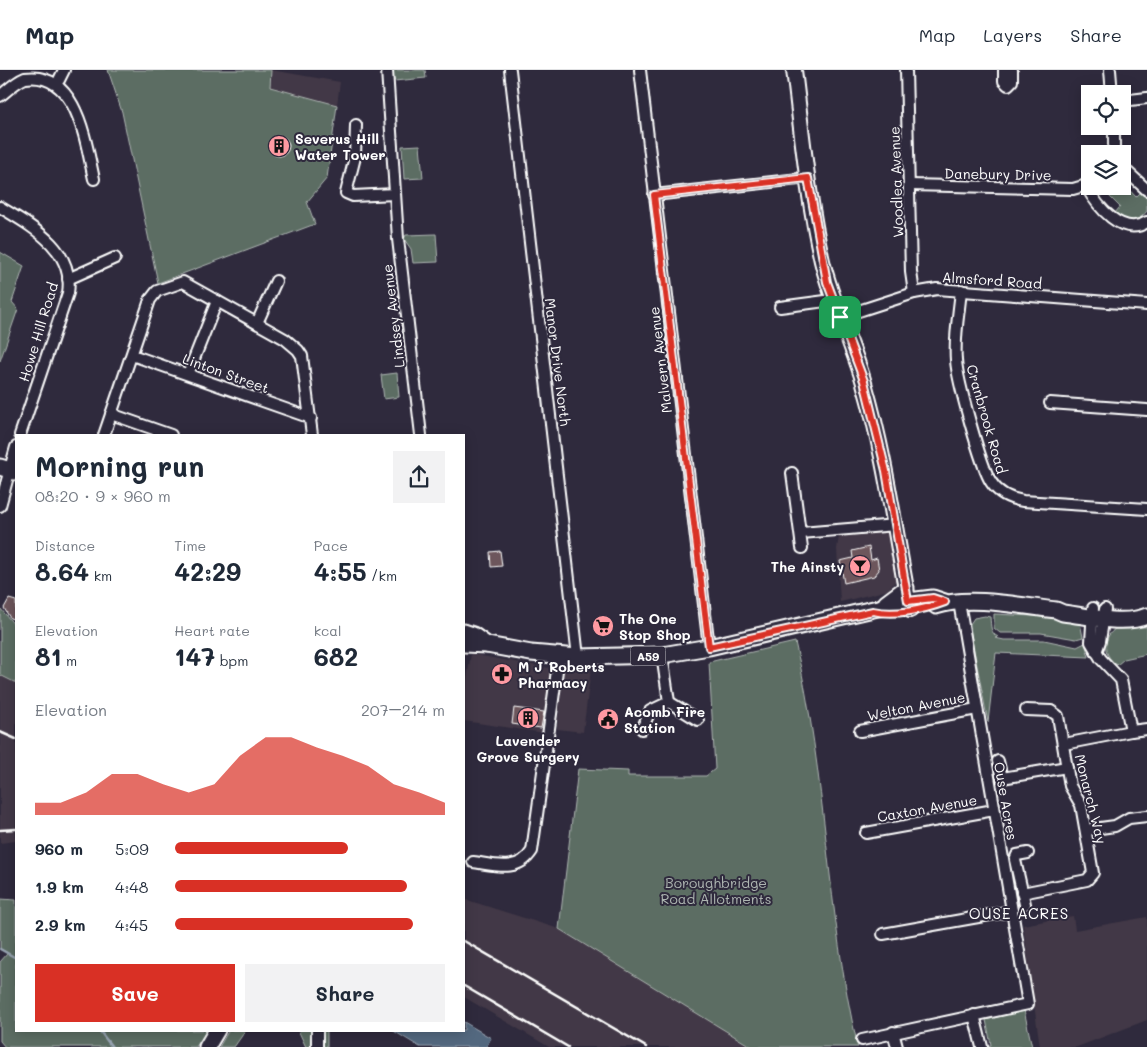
<!DOCTYPE html>
<meta charset="utf-8">
<style>
:root{--surface:#fff;--page:#f2f2f3;--text:#1f2937;--muted:#747a83;--line:#e0e1e3;--accent:#d93025}
body{margin:0;font-family:Mali,sans-serif;background:var(--page);color:var(--text);height:100vh;display:flex;flex-direction:column;font-size:19px;white-space:nowrap}
*{box-sizing:border-box;margin:0}
p{font-size:16px;color:var(--muted)}
.icon{flex:none;width:28px;height:28px;fill:none;stroke:currentColor;stroke-width:2;stroke-linecap:round;stroke-linejoin:round}
.map{position:relative;flex:1;overflow:hidden}
.sheet{position:absolute;left:15px;top:364px;width:450px;height:598px;display:flex;flex-direction:column;background:var(--surface);border-radius:0px;box-shadow:0 2px 12px #0003}
.sheet>*{flex:none}
.tools{position:absolute;left:1081px;top:15px;display:grid;gap:10px}
.tools a{display:grid;place-items:center;width:50px;height:50px;border-radius:0px;background:var(--surface);box-shadow:0 2px 12px #0003;font-size:25px}
.pin{position:absolute;display:grid;place-items:center;width:42px;height:42px;color:#fff;margin:-21px;border-radius:10px;box-shadow:0 2px 8px #0006}
.round{display:grid;place-items:center;flex:none;width:52px;height:52px;border-radius:0px;background:var(--page)}
.headline{display:flex;align-items:center;justify-content:space-between;height:85px;padding:0 20px}
h1{font-size:28px;font-weight:700;line-height:38px}
.figures{display:grid;grid-template-columns:repeat(3,1fr);gap:8px;height:85px;padding:5px 20px}
.figures div{display:grid;align-content:center}
.figures b{font-size:25px;font-weight:700}
.figures small{font-size:14px;font-weight:400}
.figures p{font-size:14px}
.chart{height:140px;padding:10px 20px}
.chart p{display:flex;justify-content:space-between}
.chart svg{width:100%;height:90px;margin-top:5px;fill:var(--accent);opacity:.7}
.button{display:flex;gap:10px;margin-top:auto;padding:10px 20px}
.button a{flex:1;height:58px;border-radius:0px;background:var(--accent);color:#fff;font-size:20px;font-weight:700;line-height:58px;text-align:center}
.button a+a{background:var(--page);color:var(--text)}
ul{padding:0 20px;list-style:none;font-size:16px}
li{display:grid;grid-template-columns:80px 60px 1fr;align-items:center;height:38px}
li i{height:12px;border-radius:6px;background:var(--accent)}
header{display:flex;align-items:center;gap:30px;box-sizing:border-box;height:70px;padding:0 25px;background:var(--surface);border-bottom:1px solid var(--line)}
header strong{font-size:24px}
nav{display:flex;gap:28px;margin-inline-start:auto;font-size:18px}
.map>svg:first-child{display:block}
</style>
<header>
<strong>Map</strong>
<nav><a>Map</a><a>Layers</a><a>Share</a></nav>
</header>
<div class="map">
<svg width="1147" height="977" viewBox="0 0 1147 977">
<rect width="100%" height="100%" fill="#2f2a3d"/>
<filter id="ink" filterUnits="userSpaceOnUse"><feTurbulence type="fractalNoise" baseFrequency=".02" numOctaves="2"/><feDisplacementMap in="SourceGraphic" scale="10" xChannelSelector="R" yChannelSelector="G"/><feConvolveMatrix kernelMatrix="1 2 1 2 8 2 1 2 1" color-interpolation-filters="sRGB"/></filter>
<g filter="url(#ink)">
<g fill="#423846">
<path d="M271,0l69,12 -3,23 -67,-18z"/>
<path d="M884,459l6,8 7,42 -9,11 -48,12 -3,-53 2,-13z"/>
<path d="M471,584l83,15 -9,64 -81,-12v-26z"/>
<path d="M564,598l27,1 -8,63 -26,-3z"/>
<path d="M0,605l16,8v158l-16,2z"/>
<path d="M464,829l95,30 193,118h-203l-85,-50z"/>
<path d="M1073,846l2,14 72,-13v103l-70,27h-37l-17,-122z"/>
</g>
<g fill="#5c6d64" stroke="#aeb6b2">
<path d="M108,0h163l-1,17 67,18 -10,73 -20,24 8,22 -157,59 -36,-171z"/>
<path d="M393,0h32l1,8 -32,3z"/>
<path d="M420,75l3,33 -19,1 -2,-33z"/>
<path d="M1123,113l13,14 6,-6 5,8v12c-10,13 -20,10 -33,3l6,-7 -15,-15 -6,6 -3,-4 9,-8h17z"/>
<path d="M436,164l2,28 -25,1 -2,-14 -7,-10 2,-4z"/>
<path d="M0,182l24,14 -12,36 6,7 -18,52z"/>
<path d="M397,303l2,24 -15,2 -3,-24z"/>
<path d="M0,538l16,19v56l-16,-8z"/>
<path d="M994,544l78,4 8,5 3,14 -7,2 -35,-6h-41l-6,-5z"/>
<path d="M985,546l5,1c1,9 0,16 8,20l-3,1 9,2h40l33,7 8,-4 4,14 -93,-4 -8,69 -18,-92v-6l4,-6z"/>
<path d="M1120,556l27,1v27l-23,5 -7,6c-17,-12 -14,-31 3,-39z"/>
<path d="M795,572c32,133 31,272 63,405h-106l-193,-118 19,-160 50,2v5h78l9,-7 -6,-107z"/>
<path d="M0,829l16,1v130h191l-11,17h-191l-5,-6v-79l8,-9 -8,-4z"/>
<path d="M1024,940l8,37h-48l7,-2 -5,-25z"/>
<path d="M229,960h17l-12,17h-15z"/>
<path d="M298,960h29v17h-21z"/>
</g>
<path fill="#53677f" stroke="#98a4b2" d="M464,952l27,16 -5,9h-66l-28,-17h72z"/>
<g fill="none" stroke-linecap="round" stroke-linejoin="round">
<g stroke="#98a4b2" stroke-width="2.5">
<path d="M0,879l16,9"/>
<path d="M99,960l13,17"/>
</g>
</g>
<g fill="#6d575b" stroke="#fff">
<circle cx="279" cy="76" r="10"/>
<path d="M869,477l2,13 6,-2 2,12 -5,6 -30,7 -4,-22 13,-3 -1,-7z"/>
<path d="M500,481l2,15 -11,1 -1,-15z"/>
<path d="M9,529l7,2v19l-6,-2 -6,-10z"/>
<path d="M514,638l30,4 -3,16 -29,-4z"/>
</g>
<g fill="none" stroke-linecap="round" stroke-linejoin="round">
<g stroke="#fff" stroke-width="14">
<g id="street">
<path d="M387,0l11,169 23,196"/>
<path d="M510,0l68,587"/>
<path d="M640,0l69,577"/>
<path d="M906,0l5,202 3,21"/>
<path d="M1004,0v11l4,4 4,-4v-11"/>
<path d="M1110,0l2,24"/>
<path d="M59,10l5,-10"/>
<path d="M0,26c8,-6 15,-14 25,-18 53,-8 61,67 69,101"/>
<path d="M1122,31l25,-3"/>
<path d="M356,55l-1,32 -9,36 7,3 42,-2"/>
<path d="M1114,84v-28"/>
<path d="M1122,97l25,23"/>
<path d="M910,115l163,4 17,-5"/>
<path d="M1086,116c11,20 36,52 61,36"/>
<path d="M654,125l154,-17"/>
<path d="M0,137c31,19 75,42 68,86l-48,142"/>
<path d="M68,209l47,-21"/>
<path d="M961,220c-2,23 -7,47 -5,70 1,19 25,107 35,122 7,11 19,17 32,19l124,8"/>
<path d="M780,237l53,-7"/>
<path d="M840,247l74,-24 23,-4 210,16"/>
<path d="M257,253l19,-42"/>
<path d="M132,285l179,63"/>
<path d="M188,304l29,-73"/>
<path d="M1050,333l97,7"/>
<path d="M111,344l60,21"/>
<path d="M104,365l46,-135 7,-9 26,-9 102,57 13,11 4,6 10,79"/>
<path d="M792,403l10,75"/>
<path d="M0,436l16,-59"/>
<path d="M801,463l95,-8"/>
<path d="M1093,538l-2,34 10,17 20,21 10,51 16,-2"/>
<path d="M1096,582l4,-11 5,-32"/>
<path d="M662,585l7,47"/>
<path d="M642,659l8,-18 19,-9 29,18"/>
<path d="M860,661l117,-22"/>
<path d="M1064,674l67,-13"/>
<path d="M998,691l4,17 65,-11"/>
<path d="M1086,760l29,-4 14,-8 18,-2"/>
<path d="M866,763l128,-23"/>
<path d="M473,792c22,3 45,11 59,-11l27,-195"/>
<path d="M1022,823l65,-13 6,-7 -12,-68 -11,-19 -12,-70 -7,-5 -25,-1"/>
<path d="M1025,834l-10,-44 2,-5 11,-2"/>
<path d="M883,864l129,-23"/>
<path d="M974,945l8,32"/>
<path d="M317,960v17"/>
<path d="M893,962l4,15"/>
<path d="M862,970l166,-36 -69,-402"/>
</g>
</g>
<g stroke="#fff" stroke-width="18">
<path id="secondary" d="M794,0c8,64 14,129 28,191 10,42 30,81 42,122 22,76 31,150 46,227"/>
</g>
<g stroke="#fff" stroke-width="19">
<g id="primary">
<path d="M0,397l16,5"/>
<path d="M886,533l20,-15"/>
<path d="M936,536c32,-11 86,0 120,4l7,3c26,3 59,13 84,3"/>
<path d="M464,562l9,3 14,10"/>
<path d="M464,574l23,1 44,8 47,4 84,-2 47,-8 199,-46 25,-3 12,4"/>
<path d="M207,977l10,-17"/>
</g>
</g>
<use href="#street" stroke="#2f2a3d" stroke-width="10"/>
<use href="#secondary" stroke="#2f2a3d" stroke-width="14"/>
<use href="#primary" stroke="#2f2a3d" stroke-width="15"/>
<g stroke="#fff" stroke-width="2.5">
<path d="M0,662l16,7"/>
<path d="M0,760l16,-1"/>
<path d="M464,871l182,106"/>
<path d="M464,916l104,61"/>
</g>
</g>
</g>
<g fill="none" stroke-linecap="round" stroke-linejoin="round" filter="url(#ink)">
<g stroke="#fff" stroke-width="10">
<path id="route" d="M808,108l19,104 37,99 22,90 22,130 25,-3 12,4c-21,8 -51,14 -72,9l-164,36 -55,-452z"/>
</g>
<use href="#route" stroke="#d93025" stroke-width="6"/>
</g>
<defs>
<g id="building-disc" transform="scale(1.125)"><circle r="9.5" fill="#ff9aa2" stroke="#2f2a3d"/><path d="M-4-6H4V6H1V3H-1V6H-4ZM-2.5-4.3h1.7v1.8h-1.7ZM.8-4.3h1.7v1.8H.8ZM-2.5-1h1.7V.8h-1.7ZM.8-1h1.7V.8H.8Z" fill="#111"/></g>
<g id="bar-disc" transform="scale(1.125)"><circle r="9.5" fill="#ff9aa2" stroke="#2f2a3d"/><path d="M-6-5H6L.8 .8V4.5H3.5V6h-7V4.5H-.8V.8Z" fill="#111"/></g>
<g id="supermarket-disc" transform="scale(1.125)"><circle r="9.5" fill="#ff9aa2" stroke="#2f2a3d"/><path d="M-6-5.5h2.5l.6 2H6L4.5 2H-2.5L-4.4-4H-6ZM-1.5 3.2a1.3 1.3 0 1 0 .1 0ZM3 3.2a1.3 1.3 0 1 0 .1 0Z" fill="#111"/></g>
<g id="pharmacy-disc" transform="scale(1.125)"><circle r="9.5" fill="#ff9aa2" stroke="#2f2a3d"/><path d="M-2-6h4v4h4v4h-4v4h-4v-4h-4v-4h4Z" fill="#111"/></g>
<g id="civic-disc" transform="scale(1.125)"><circle r="9.5" fill="#ff9aa2" stroke="#2f2a3d"/><path d="M-.6-6.5H3V-4.5H.6V-3L4-1V1h2V6H-6V1h2V-1L-.6-3ZM-1.2 2.5V6h2.4V2.5Z" fill="#111"/></g>
</defs>
<g fill-rule="evenodd">
<use href="#building-disc" x="279" y="76"/>
<use href="#bar-disc" x="860" y="496"/>
<use href="#supermarket-disc" x="603" y="556"/>
<use href="#pharmacy-disc" x="502" y="604"/>
<use href="#building-disc" x="528" y="648"/>
<use href="#civic-disc" x="608" y="649"/>
</g>
<g text-anchor="middle" dominant-baseline="central" stroke-width="4" stroke-linejoin="round" paint-order="stroke">
<rect fill="#2f2a3d" stroke="#c1bfc5" stroke-width="1" x="630.5" y="576.5" width="35" height="19" rx="4"/>
<g font-size="12" font-weight="bold" fill="#fff">
<text x="648" y="586">A59</text>
</g>
<g font-size="14" font-weight="bold" fill="#fff" stroke="#2f2a3d" text-anchor="start">
<text x="295" y="68">Severus Hill<tspan x="295" dy="16">Water Tower</tspan></text>
<text x="844" y="496" text-anchor="end">The Ainsty</text>
<text x="619" y="548">The One<tspan x="619" dy="16">Stop Shop</tspan></text>
<text x="518" y="596">M J Roberts<tspan x="518" dy="16">Pharmacy</tspan></text>
<text x="624" y="641">Acomb Fire<tspan x="624" dy="16">Station</tspan></text>
<text x="528" y="670" text-anchor="middle">Lavender<tspan x="528" dy="16">Grove Surgery</tspan></text>
</g>
<g font-size="14" fill="#fff" stroke="#2f2a3d">
<text transform="translate(998 104) rotate(1)">Danebury Drive</text>
<text transform="translate(896 112) rotate(-92)">Woodlea Avenue</text>
<text transform="translate(992 210) rotate(4)">Almsford Road</text>
<text transform="translate(393 246) rotate(-97)">Lindsey Avenue</text>
<text transform="translate(38 262) rotate(-73)">Howe Hill Road</text>
<text transform="translate(660 290) rotate(-97)">Malvern Avenue</text>
<text transform="translate(558 292) rotate(83)">Manor Drive North</text>
<text transform="translate(226 303) rotate(20)">Linton Street</text>
<text transform="translate(987 349) rotate(74)">Cranbrook Road</text>
<text transform="translate(916 636) rotate(-11)">Welton Avenue</text>
<text transform="translate(1091 729) rotate(76)">Monarch Way</text>
<text transform="translate(1006 731) rotate(80)">Ouse Acres</text>
<text transform="translate(927 738) rotate(-10)">Caxton Avenue</text>
</g>
<g font-size="14" fill="#aeb6b2" stroke="#2f2a3d">
<text x="716" y="812">Boroughbridge<tspan x="716" dy="16">Road Allotments</tspan></text>
</g>
<g font-size="15" letter-spacing="1" fill="#fff" stroke="#2f2a3d">
<text x="1019" y="843">OUSE ACRES</text>
</g>
</g>
</svg>
<div class="tools">
<a><svg class="icon" aria-label="locate" viewBox="0 0 24 24"><circle cx="12" cy="12" r="6"/><path d="M12 2v4M12 18v4M2 12h4M18 12h4"/></svg></a>
<a><svg class="icon" aria-label="layers" viewBox="0 0 24 24"><path d="M12 4l9 5-9 5-9-5zM3 14l9 5 9-5"/></svg></a>
</div>
<div class="pin" style="left:840px;top:247px;background:#1e9e55"><svg class="icon" aria-label="arrive" viewBox="0 0 24 24"><path d="M6 21V4h12l-3 4 3 4H6"/></svg></div>
<section class="sheet">
<div class="headline"><div><h1>Morning run</h1><p>08:20 · 9 × 960 m</p></div><a class="round"><svg class="icon" aria-label="share" viewBox="0 0 24 24"><path d="M12 15V3M7 8l5-5 5 5M5 13v7h14v-7"/></svg></a></div>
<div class="figures">
<div><p>Distance</p><b>8.64<small> km</small></b></div>
<div><p>Time</p><b>42:29</b></div>
<div><p>Pace</p><b>4:55<small> /km</small></b></div>
</div>
<div class="figures">
<div><p>Elevation</p><b>81<small> m</small></b></div>
<div><p>Heart rate</p><b>147<small> bpm</small></b></div>
<div><p>kcal</p><b>682</b></div>
</div>
<div class="chart"><p><span>Elevation</span>207–214 m</p>
<svg viewBox="0 0 160 44" preserveAspectRatio="none"><path d="M0 44V38L10 38L20 33L30 24L40 24L50 29L60 33L70 29L80 15L90 6L100 6L110 11L120 15L130 20L140 29L150 33L160 38V44z"/></svg>
</div>
<ul>
<li><b>960 m</b>5:09<i style="width:64%"></i></li>
<li><b>1.9 km</b>4:48<i style="width:86%"></i></li>
<li><b>2.9 km</b>4:45<i style="width:88%"></i></li>
</ul>
<div class="button"><a>Save</a><a>Share</a></div>
</section>
</div>
